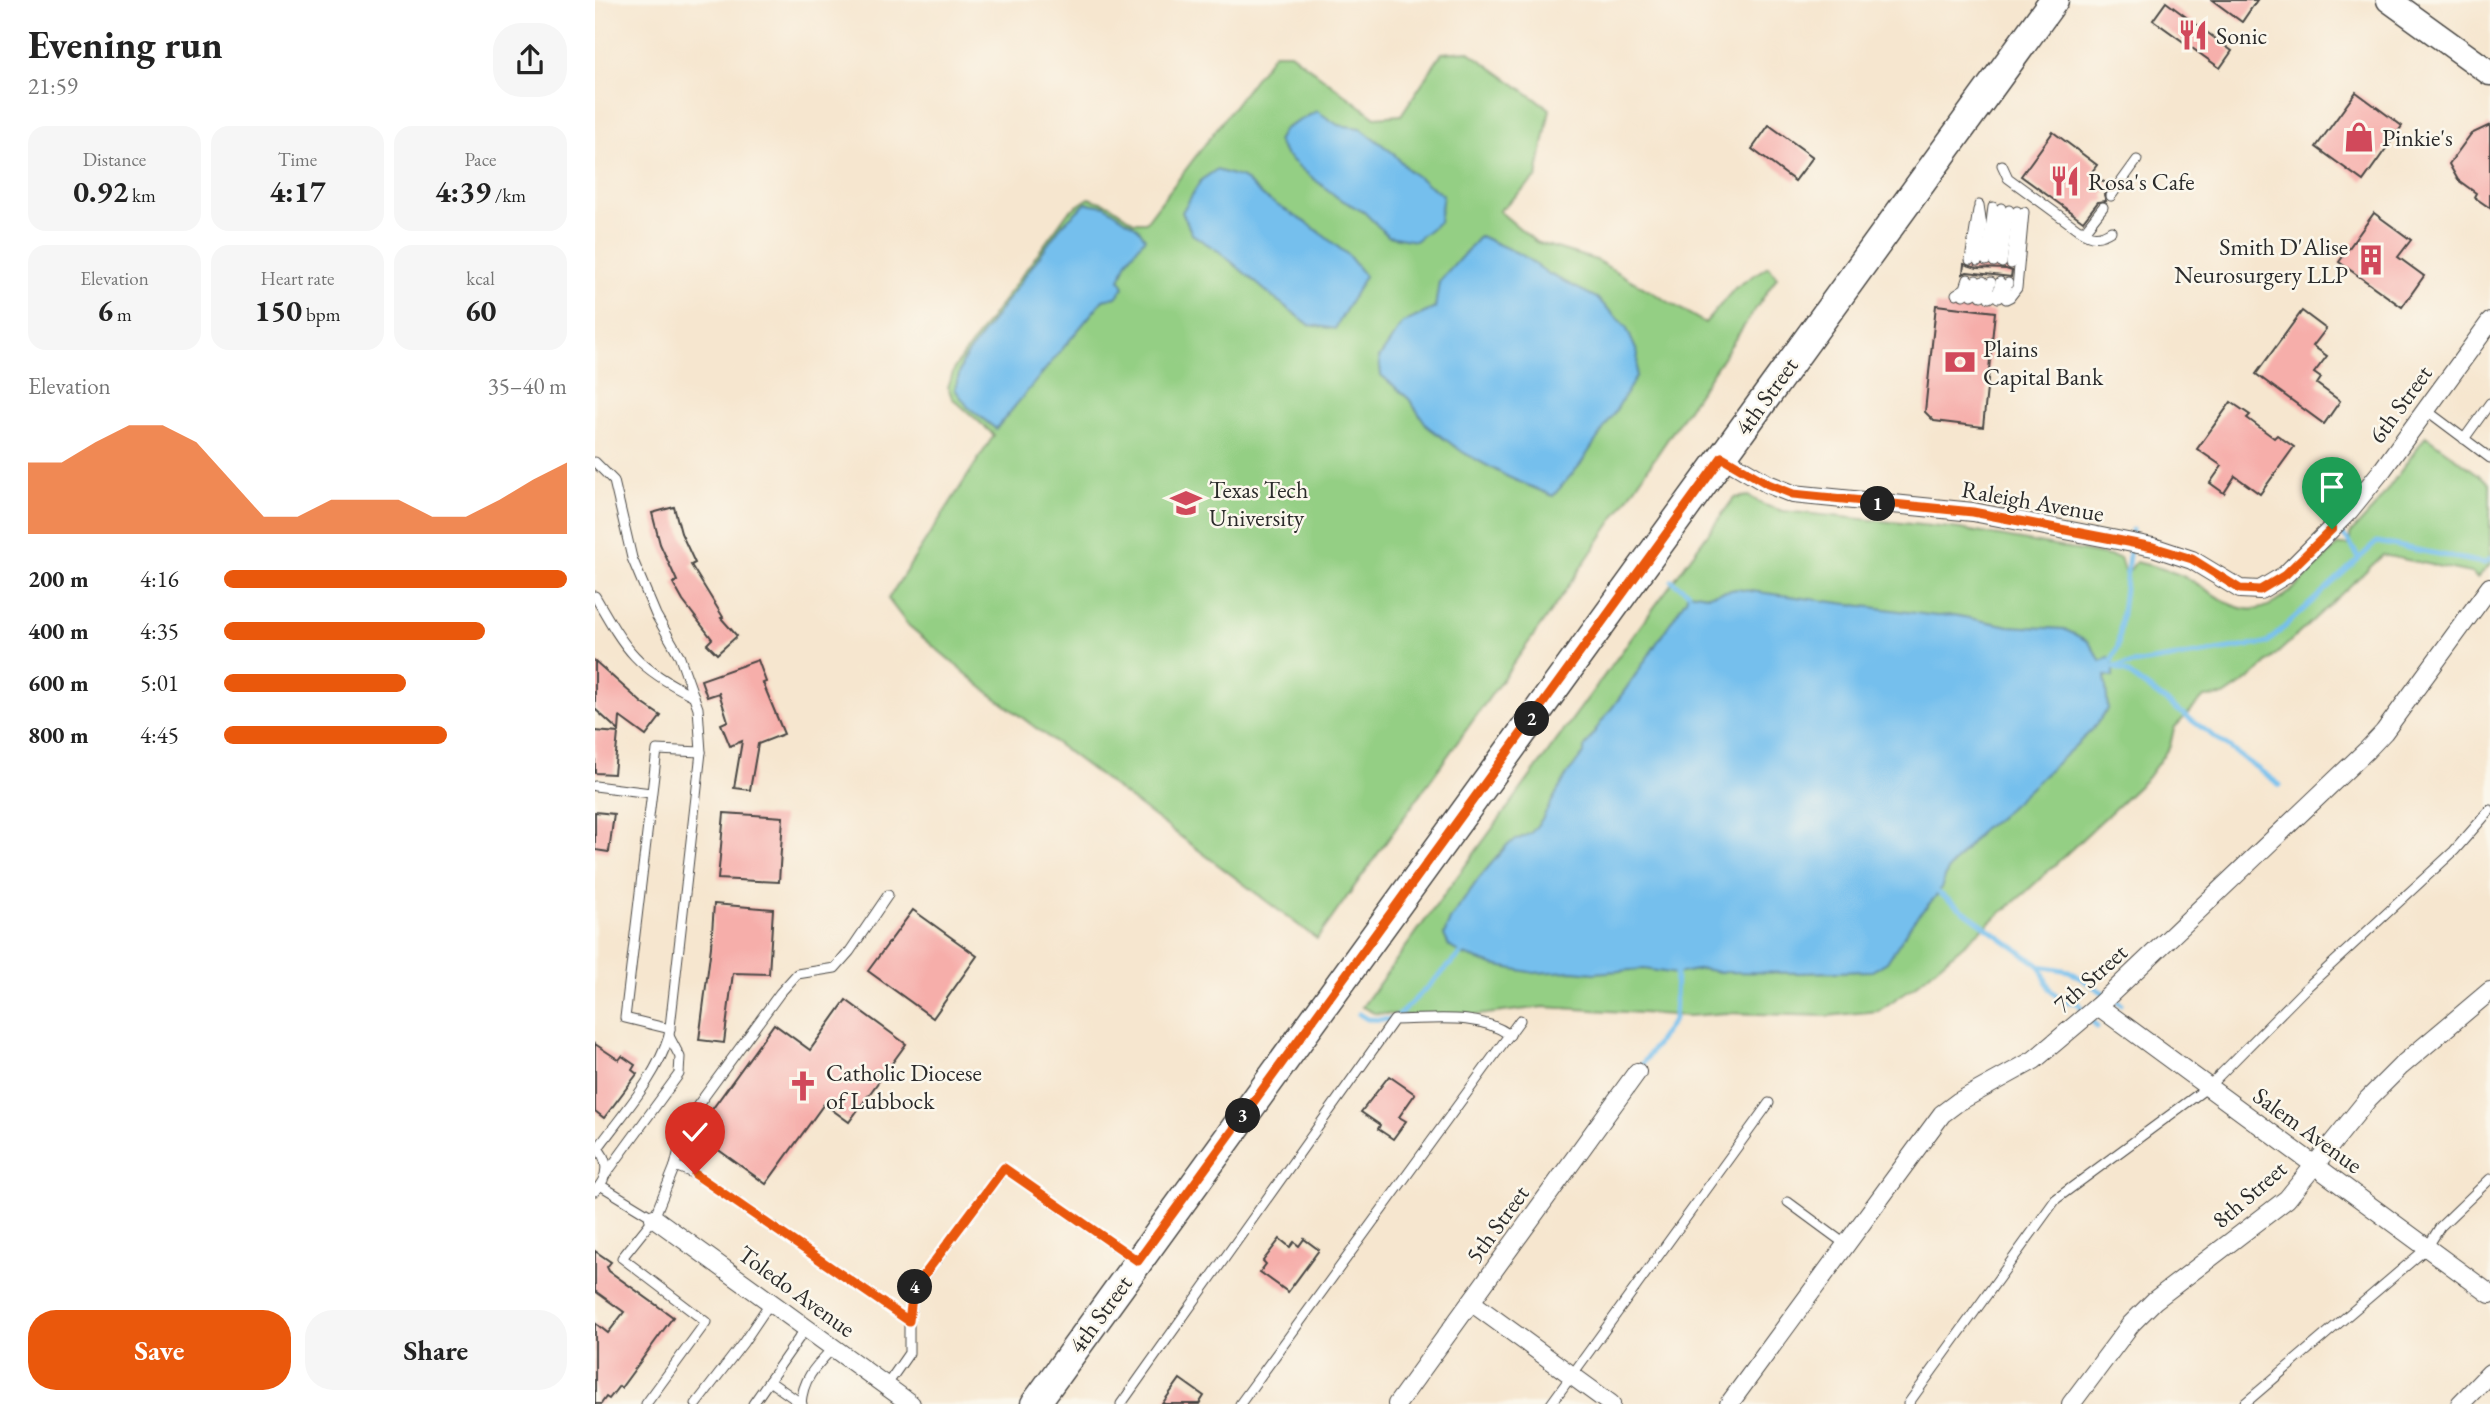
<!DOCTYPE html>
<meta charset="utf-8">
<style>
:root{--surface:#fff;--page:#f6f6f6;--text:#222;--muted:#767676;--accent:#ea580c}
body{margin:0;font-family:"EB Garamond",serif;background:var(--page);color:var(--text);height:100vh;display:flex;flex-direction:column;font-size:26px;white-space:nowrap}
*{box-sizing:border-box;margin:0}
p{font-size:23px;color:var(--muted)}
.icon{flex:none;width:38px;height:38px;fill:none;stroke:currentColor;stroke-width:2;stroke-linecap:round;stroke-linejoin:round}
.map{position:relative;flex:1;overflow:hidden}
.details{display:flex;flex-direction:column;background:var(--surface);width:595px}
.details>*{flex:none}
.pin{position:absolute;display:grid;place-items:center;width:60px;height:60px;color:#fff;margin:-72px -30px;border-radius:50% 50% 50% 0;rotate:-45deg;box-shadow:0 0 7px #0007}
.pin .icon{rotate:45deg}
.km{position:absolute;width:35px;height:35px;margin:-18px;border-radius:50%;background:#222;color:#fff;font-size:19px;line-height:35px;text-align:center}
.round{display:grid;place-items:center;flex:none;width:74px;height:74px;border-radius:28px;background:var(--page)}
.summary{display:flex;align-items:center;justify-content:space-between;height:119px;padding:0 28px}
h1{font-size:38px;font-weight:700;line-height:52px}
.stats{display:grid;grid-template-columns:repeat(3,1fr);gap:10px;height:119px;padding:7px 28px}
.stats div{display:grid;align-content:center;border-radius:18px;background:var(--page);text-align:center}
.stats b{font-size:30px;font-weight:700}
.stats small{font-size:19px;font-weight:400}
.stats p{font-size:19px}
.chart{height:196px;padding:14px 28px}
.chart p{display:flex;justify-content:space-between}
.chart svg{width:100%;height:126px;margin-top:7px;fill:var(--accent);opacity:.7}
.cta{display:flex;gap:14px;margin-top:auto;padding:14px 28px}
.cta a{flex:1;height:80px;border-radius:28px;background:var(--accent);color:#fff;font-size:28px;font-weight:700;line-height:80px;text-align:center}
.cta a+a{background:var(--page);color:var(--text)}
ul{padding:0 28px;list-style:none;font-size:23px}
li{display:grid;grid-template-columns:112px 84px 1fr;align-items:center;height:52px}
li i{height:18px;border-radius:9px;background:var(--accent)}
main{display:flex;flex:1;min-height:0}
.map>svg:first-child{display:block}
</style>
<main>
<section class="details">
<div class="summary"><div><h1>Evening run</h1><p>21:59</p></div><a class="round"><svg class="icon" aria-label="share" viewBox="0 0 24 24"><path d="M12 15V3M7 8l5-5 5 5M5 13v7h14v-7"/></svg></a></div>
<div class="stats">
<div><p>Distance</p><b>0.92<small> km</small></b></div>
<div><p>Time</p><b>4:17</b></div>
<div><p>Pace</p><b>4:39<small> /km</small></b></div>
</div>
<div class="stats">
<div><p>Elevation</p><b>6<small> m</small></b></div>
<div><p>Heart rate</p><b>150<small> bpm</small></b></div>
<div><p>kcal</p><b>60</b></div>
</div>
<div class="chart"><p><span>Elevation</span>35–40 m</p>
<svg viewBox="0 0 160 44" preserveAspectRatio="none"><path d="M0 44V19L10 19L20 12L30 6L40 6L50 12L60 25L70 38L80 38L90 32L100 32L110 32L120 38L130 38L140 32L150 25L160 19V44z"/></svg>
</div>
<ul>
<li><b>200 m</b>4:16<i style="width:100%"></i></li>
<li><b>400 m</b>4:35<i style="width:76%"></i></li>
<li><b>600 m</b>5:01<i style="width:53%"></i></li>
<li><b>800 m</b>4:45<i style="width:65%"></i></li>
</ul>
<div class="cta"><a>Save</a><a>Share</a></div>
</section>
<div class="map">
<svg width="1895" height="1404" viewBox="0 0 1895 1404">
<rect width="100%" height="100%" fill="#fbf7ec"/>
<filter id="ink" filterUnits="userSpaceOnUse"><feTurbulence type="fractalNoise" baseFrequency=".0143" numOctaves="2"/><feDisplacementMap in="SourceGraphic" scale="14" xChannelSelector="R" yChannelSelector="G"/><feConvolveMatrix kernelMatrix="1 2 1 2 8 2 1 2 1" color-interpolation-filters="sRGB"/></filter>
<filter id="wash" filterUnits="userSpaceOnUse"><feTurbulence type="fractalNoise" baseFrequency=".00686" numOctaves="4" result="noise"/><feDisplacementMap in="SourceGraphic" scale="28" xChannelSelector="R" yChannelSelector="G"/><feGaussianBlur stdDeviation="1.57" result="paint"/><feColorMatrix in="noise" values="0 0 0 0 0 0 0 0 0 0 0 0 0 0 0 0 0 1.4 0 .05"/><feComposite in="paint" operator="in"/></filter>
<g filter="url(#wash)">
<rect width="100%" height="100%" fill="#f6e6cf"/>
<g fill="#94cf84" stroke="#607d58" stroke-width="2">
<path d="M873,51l82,58 -13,68 -38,34 37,31 60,18 109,63 30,-35 33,-22 9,11 -216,320 -244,342 -329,-247 -80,-67 -20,-26 106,-164 -42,-37 -4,-11 7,-20 113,-155 21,-14 21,7 24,17h12l128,-169h16l85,64 26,-2 41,-62z"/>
<path d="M1831,436l64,47v82l-13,13 -6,-5 -88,-18 -131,122 -28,19 -20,1 -30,31 -4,18 -23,32 -120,113 -111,94 -38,26 -51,5 -100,-3 -38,3 -145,-9 -66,8 -53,2 -51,-4 -12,-6 372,-509 15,-2 15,9 19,6 177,18 160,29 4,13 4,1 8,-10c18,4 34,8 51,16 28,14 53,45 87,25 24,-14 44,-39 64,-58h9l3,-2v-9l24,-26z"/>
</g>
<g fill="#74bfed" stroke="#50758c" stroke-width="2">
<path d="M722,111l21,14 22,3 33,25 15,17 35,25 -4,27 -24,19 -27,-5 -24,-24 -26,-14 -34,-27 -19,-17 -8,-13 7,-12z"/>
<path d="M621,170l27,8 21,19 46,28 38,30 17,21 -30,53 -25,-4 -36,-27 -53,-45 -29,-19 -10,-22 19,-32z"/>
<path d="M491,203l19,3 33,22 7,10 -18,23 -7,19 4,7 -8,10 -13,3 -107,129 -28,-22 -13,-18 8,-28 99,-136z"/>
<path d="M885,236l42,19 27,19 48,24 29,29 12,27 -2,23 -20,33 -36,55 -27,31 -45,-19 -44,-24 -36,-26 -19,-28 -28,-24 -2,-17 24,-35 32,-15 4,-26z"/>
<path d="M1141,589l201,27 17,-1 55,11 55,3 24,12 13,20 8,-4 4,10v10l-8,-1 3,33 -17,22 -96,90 -12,7 -35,42 -9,23 -25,27 -27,42 -15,9 -72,2 -80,-1 -18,-3 -26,5 -32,-5 -50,4 -21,-2 -39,2 -41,-8 -32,-11 -12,-8 -5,-11 6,-15 29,-42 29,-34 23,-11 11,-14 24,-43 18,-23v-5c7,-9 11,-18 18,-27 31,-39 56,-81 84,-122l2,-7 19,3z"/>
</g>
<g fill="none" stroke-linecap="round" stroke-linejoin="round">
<g stroke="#74bfed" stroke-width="5">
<path d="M1728,515c12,11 31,29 35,43"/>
<path d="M1077,581l16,11"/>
<path d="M1516,662l7,-16 14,-116"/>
<path d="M1518,667l154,-24 110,-101 101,20 7,1 5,-4"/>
<path d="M1520,668l11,4 154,113"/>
<path d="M1344,893l101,73 10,24 13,11 15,2 19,24"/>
<path d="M1445,966l29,5 52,33"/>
<path d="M764,1014l8,5 27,1 67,-66"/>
<path d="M1044,1069l35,-50 2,-45"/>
</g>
</g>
<g id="blocks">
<g fill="#f6aeaa">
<path d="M1617,0h45l-15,22z"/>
<path d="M1571,2l66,49 -12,17 -67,-48z"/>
<path d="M1761,92l46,34 -39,55 -47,-34z"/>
<path d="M1174,125l44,32 -18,24 -43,-32z"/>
<path d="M1895,125v83l-16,-11 2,-4 -18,-13 -9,-16 22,-30z"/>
<path d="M1458,132l44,33 -6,8 19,13 -6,9 2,6 -8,1 -15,19 -62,-45z"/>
<path d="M1779,213l37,27 -13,17 26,19 -22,31 -63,-45z"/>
<path d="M1369,264l13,4 29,1 6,2 -1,6 -44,-5 -4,2z"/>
<path d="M1341,305l59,7 -12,115 -49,-6 -9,-9z"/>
<path d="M1707,311l24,18 -13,17 14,10 -13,17 7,5 -4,6 23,17 -16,23 -68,-50z"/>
<path d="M1636,402l19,13 -3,3 27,20 3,-3 17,12 -34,47 -25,-18 -11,17 -14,-10 12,-17 -25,-17z"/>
<path d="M79,507l7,26 14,30 -4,2 32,52 -2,1 16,18 -20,18 -10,-10 5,-5 -29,-38 -10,-18 4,-2 -17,-37 -8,-31z"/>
<path d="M163,660l8,22 -3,1 21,51 -26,10 -8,46 -16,-2 8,-47 -12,5 -9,-22 7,-3 -9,-28 -12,4 -6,-17z"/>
<path d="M0,661l47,42 19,13 -15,20 -26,-19 -1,14 -24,-22z"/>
<path d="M0,731l23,2 -4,41 -19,-1z"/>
<path d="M0,812l19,2 -5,38 -14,-2z"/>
<path d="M129,813l59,4 -4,65 -61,-3z"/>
<path d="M119,904l59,5 -4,65 -36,-1 -9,70 -25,-3 12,-93z"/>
<path d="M318,910l64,46 -44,62 -65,-47z"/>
<path d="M251,1000l60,44 -57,78 -25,-18 -58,80 -71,-51 79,-109 36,26z"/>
<path d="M0,1044l24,16 3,-4 13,9 -3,5 5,4 -33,44 -9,-7z"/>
<path d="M794,1076l26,18 -16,23 7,4 -13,18 -15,-10 2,-4 -19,-13z"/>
<path d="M685,1239l10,8 4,-5 5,4 5,-7 15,11 -31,42 -28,-20 6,-8 -3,-3z"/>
<path d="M0,1251l16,11 -4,5 2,4 64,46 -52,71 -2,-2 -10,13 -3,-2 -5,7h-6v-81l13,10 16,-21 -29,-21z"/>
<path d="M585,1379l24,17 -5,8h-37z"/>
</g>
</g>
</g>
<g filter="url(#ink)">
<use href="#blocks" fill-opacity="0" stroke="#494744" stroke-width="2"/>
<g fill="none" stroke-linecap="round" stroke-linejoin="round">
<g stroke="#494744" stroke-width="11">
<g id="service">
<path d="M1407,165l6,13 71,52h6l18,-23"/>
<path d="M1516,196l26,-36"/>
<path d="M1484,230c12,8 20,9 32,1"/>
<path d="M1375,260l8,-50"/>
<path d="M1383,261l4,-36 -3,-20"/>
<path d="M1391,261l7,-54"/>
<path d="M1399,262l7,-54"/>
<path d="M1407,263l7,-53"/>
<path d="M1416,264l6,-53"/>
<path d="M1361,294l9,-6 3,-9"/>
<path d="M1368,295l9,-5 4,-10"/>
<path d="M1377,295l8,-4 3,-10"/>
<path d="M1386,296l7,-4 3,-10"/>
<path d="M1394,298l9,-6 2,-10"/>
<path d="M1403,298l7,-6 3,-9"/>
<path d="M1411,299l4,-2 7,-9 7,-76"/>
<path d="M1831,410l64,48"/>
<path d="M1869,439l26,-36"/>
<path d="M0,462l19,19 18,77 24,57 23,40 19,53 3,44 -32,284c-13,42 -45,76 -71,112"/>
<path d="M0,596c31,54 41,72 99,100"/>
<path d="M0,786l56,7"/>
<path d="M75,1029l-45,-11 32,-268 44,2"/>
<path d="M0,1146c15,13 14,31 0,45"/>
<path d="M80,1166l9,-37 14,-24 82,-112 17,-19 38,-6 15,-17 38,-56"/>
<path d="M11,1174l73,-100 1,-17 -11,-21"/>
<path d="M5,1185l54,33"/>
<path d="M1193,1202l57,42"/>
<path d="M314,1321l5,-31 90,-122 132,92"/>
<path d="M174,1381l33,23"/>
<path d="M51,1404l60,-82 -84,-64 32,-40 21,-52 20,8 214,147v32l-23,33"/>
<path d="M101,1404l47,-61 27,-40"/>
<path d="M158,1404l53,-76"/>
<path d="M206,1404c2,-26 15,-38 32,-56"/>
<path d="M526,1404l273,-384c37,0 84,-8 116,15"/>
<path d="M645,1404l280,-384"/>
<path d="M956,1404l218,-301"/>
<path d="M1313,1404l148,-205 152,-112 98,-99 148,-137 36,-41"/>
<path d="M1649,1404l183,-156 13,-21 50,-48"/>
</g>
</g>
<g stroke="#494744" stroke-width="20">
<g id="minor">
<path d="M1127,457l46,27 25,10 180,18 180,35 39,13 48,29 20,1 25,-15 64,-64 34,-42 107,-147"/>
<path d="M1503,1006l392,288"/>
<path d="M59,1218l257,186"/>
<path d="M876,1302l140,102"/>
<path d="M802,1404l240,-332"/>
<path d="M1134,1404l213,-290 16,-12 76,-42 64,-54 269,-256 17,-18 106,-145"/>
<path d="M1476,1404l60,-80 24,-24 132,-101 81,-100 33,-33 89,-75"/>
<path d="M1865,1404l30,-31"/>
</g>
</g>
<g stroke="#494744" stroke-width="27">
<path id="secondary" d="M1794,0l101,73"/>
</g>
<g stroke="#494744" stroke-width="31">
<path id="primary" d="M440,1404l1019,-1404"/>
</g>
<use href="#service" stroke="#fff" stroke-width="9"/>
<use href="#minor" stroke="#fff" stroke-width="18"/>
<use href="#secondary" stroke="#fff" stroke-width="24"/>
<use href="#primary" stroke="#fff" stroke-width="28"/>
</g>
</g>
<g fill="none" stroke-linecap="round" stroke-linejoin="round" filter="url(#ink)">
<g stroke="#fff" stroke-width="14">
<path id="route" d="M100,1174l214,147 4,-31 91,-122 134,93 584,-804 46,27 25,10 180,18 180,35 39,12 48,30 20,1 25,-15 47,-46"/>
</g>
<use href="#route" stroke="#ea580c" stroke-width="9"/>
</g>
<defs>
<g id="restaurant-bare" transform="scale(2.415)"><path d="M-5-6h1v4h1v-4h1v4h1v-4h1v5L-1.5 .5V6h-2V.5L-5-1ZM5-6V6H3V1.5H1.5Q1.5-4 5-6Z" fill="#d1495b" stroke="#fbf7ec" stroke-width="2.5" paint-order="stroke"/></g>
<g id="shop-bare" transform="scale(2.415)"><path d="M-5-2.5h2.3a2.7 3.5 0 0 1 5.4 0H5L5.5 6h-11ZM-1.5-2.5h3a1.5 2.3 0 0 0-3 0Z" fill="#d1495b" stroke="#fbf7ec" stroke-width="2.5" paint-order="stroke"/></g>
<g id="building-bare" transform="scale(2.415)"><path d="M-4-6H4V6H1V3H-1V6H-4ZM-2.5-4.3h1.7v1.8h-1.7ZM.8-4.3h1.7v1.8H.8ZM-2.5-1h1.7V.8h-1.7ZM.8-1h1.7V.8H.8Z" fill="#d1495b" stroke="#fbf7ec" stroke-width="2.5" paint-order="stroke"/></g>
<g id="bank-bare" transform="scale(2.415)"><path d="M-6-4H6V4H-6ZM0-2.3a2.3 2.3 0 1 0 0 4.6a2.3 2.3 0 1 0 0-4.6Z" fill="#d1495b" stroke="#fbf7ec" stroke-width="2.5" paint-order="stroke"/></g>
<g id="university-bare" transform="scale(2.415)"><path d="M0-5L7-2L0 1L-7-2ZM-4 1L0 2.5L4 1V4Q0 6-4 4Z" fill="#d1495b" stroke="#fbf7ec" stroke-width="2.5" paint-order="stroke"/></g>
<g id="church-bare" transform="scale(2.415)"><path d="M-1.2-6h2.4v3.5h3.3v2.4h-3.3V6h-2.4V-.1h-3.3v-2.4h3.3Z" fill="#d1495b" stroke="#fbf7ec" stroke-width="2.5" paint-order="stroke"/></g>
</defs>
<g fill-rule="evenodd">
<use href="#restaurant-bare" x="1598" y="35"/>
<use href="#shop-bare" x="1764" y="137"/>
<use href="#restaurant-bare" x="1470" y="181"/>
<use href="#building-bare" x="1776" y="260"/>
<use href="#bank-bare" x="1365" y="362"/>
<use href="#university-bare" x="591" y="503"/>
<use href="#church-bare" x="208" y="1086"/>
</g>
<g text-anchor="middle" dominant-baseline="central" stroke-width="5" stroke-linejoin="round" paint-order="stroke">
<g font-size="24" fill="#2b2b2b" stroke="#fbf7ec" text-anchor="start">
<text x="1621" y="35">Sonic</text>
<text x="1787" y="137">Pinkie's</text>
<text x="1493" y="181">Rosa's Cafe</text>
<text x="1753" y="246" text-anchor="end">Smith D'Alise<tspan x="1753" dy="28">Neurosurgery LLP</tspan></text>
<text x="1388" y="348">Plains<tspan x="1388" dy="28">Capital Bank</tspan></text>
<text x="614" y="489">Texas Tech<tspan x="614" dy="28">University</tspan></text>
<text x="231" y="1072">Catholic Diocese<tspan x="231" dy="28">of Lubbock</tspan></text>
</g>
<g font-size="24" fill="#2b2b2b" stroke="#fbf7ec">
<text transform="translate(1171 396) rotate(-54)">4th Street</text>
<text transform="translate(1805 404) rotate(-54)">6th Street</text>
<text transform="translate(1438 501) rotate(10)">Raleigh Avenue</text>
<text transform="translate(1495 978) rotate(-42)">7th Street</text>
<text transform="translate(1713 1130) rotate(36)">Salem Avenue</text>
<text transform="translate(1654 1194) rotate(-41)">8th Street</text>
<text transform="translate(902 1224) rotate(-54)">5th Street</text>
<text transform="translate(202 1291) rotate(36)">Toledo Avenue</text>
<text transform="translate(505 1314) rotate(-54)">4th Street</text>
</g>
</g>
</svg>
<div class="pin" style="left:1737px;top:529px;background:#1e9e55"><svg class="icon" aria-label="arrive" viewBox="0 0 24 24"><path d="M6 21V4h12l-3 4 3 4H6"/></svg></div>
<div class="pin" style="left:100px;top:1174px;background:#d93025"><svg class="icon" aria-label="check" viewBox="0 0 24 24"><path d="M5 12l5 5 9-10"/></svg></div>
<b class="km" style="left:1283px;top:504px">1</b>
<b class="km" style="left:937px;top:719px">2</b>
<b class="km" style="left:648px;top:1116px">3</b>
<b class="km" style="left:320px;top:1287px">4</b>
</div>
</main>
